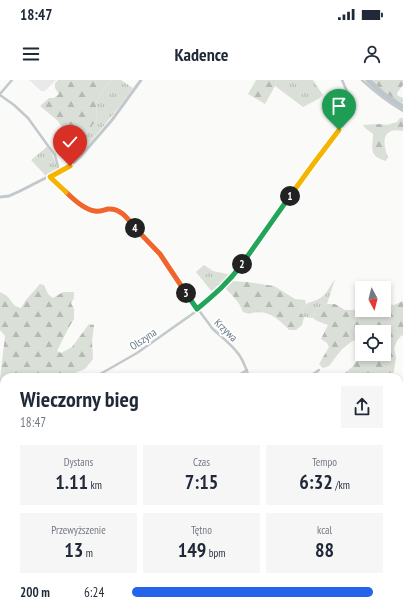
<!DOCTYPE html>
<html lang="pl">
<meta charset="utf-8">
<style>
:root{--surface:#fff;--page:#f6f6f7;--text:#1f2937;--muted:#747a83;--accent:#2563eb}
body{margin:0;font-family:"PT Sans Narrow",sans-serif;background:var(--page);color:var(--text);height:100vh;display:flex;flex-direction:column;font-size:15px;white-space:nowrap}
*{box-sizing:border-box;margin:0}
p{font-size:13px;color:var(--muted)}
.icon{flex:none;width:22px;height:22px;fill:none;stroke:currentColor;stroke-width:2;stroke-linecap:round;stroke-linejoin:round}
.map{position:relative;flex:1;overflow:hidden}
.side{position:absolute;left:0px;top:293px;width:403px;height:242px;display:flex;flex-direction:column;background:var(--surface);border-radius:12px 12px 0 0;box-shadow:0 2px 6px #0003}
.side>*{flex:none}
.needle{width:26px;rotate:173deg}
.fabs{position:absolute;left:355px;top:201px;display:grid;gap:8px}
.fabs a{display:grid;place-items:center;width:36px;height:36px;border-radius:0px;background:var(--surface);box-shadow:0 2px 6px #0003;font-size:20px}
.pin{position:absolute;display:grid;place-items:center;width:34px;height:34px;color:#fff;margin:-41px -17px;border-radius:50% 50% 50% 0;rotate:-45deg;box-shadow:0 0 4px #0007}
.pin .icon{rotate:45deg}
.km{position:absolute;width:20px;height:20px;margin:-10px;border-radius:50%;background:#222;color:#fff;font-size:11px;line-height:20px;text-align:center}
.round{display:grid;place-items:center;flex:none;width:42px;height:42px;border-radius:0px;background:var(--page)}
.headline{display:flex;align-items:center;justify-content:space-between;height:68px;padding:0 20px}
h1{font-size:22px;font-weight:600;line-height:30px}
.metrics{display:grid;grid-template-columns:repeat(3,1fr);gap:6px;height:68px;padding:4px 20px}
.metrics div{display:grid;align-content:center;border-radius:0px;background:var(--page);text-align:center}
.metrics b{font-size:20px;font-weight:600}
.metrics small{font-size:11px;font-weight:400}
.metrics p{font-size:11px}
ul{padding:0 20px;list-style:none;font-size:13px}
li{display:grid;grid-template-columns:64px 48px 1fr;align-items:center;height:30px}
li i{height:10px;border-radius:5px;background:var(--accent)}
.status{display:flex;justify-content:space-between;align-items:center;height:28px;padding:0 20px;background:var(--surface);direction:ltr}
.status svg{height:11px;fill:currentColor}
header{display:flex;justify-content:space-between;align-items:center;height:52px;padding:0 20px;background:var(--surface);font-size:18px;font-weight:600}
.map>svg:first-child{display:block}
</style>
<div class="status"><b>18:47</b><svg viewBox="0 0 49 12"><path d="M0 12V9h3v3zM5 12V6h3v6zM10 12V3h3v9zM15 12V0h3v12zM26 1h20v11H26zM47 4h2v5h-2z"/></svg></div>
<header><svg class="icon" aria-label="menu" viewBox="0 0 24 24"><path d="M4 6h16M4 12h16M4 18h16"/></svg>Kadence<svg class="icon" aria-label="person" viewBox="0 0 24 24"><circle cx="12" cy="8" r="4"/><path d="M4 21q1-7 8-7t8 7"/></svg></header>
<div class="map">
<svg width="403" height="535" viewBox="0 0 403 535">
<defs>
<pattern id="grass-tufts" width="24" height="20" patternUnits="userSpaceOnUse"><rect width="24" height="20" fill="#dadfd7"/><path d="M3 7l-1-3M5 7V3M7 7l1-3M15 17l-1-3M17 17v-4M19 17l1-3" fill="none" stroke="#b4b9b4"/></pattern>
<pattern id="forest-firs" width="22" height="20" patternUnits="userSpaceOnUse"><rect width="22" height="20" fill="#dadfd7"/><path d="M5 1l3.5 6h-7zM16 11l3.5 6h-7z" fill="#b4b9b4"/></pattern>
</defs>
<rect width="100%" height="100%" fill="#fafaf8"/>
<path fill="#e8e9e9" d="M29,0h27l-11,11h-4z"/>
<g fill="url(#grass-tufts)">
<path d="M112,0h9l12,8 -14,19 -40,49 1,-13 17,-24 -1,-17 8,-14z"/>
<path d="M277,0h36l10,15 -3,3 -17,9 -28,-21z"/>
<path d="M48,66l5,10 5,14 -12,6 -15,-16z"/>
<path d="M204,185l9,6 18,4 -18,18 -17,-21z"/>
<path d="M335,199l-8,25 -11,6 -3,8 -9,-1 -4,-5c6,-13 15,-8 24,-17 4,-4 7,-11 11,-16z"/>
</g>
<g fill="url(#forest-firs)">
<path d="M58,0h54l-8,8 -8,14 1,17 -17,24 -7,1 -7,-6 -1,-7 -8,-11 -17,-14 9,-8h5l5,-4 -4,-6v-5z"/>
<path d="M256,0h21l-2,6 -10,18 -17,-10z"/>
<path d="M370,0h33v5l-6,8 1,3 5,2v5c-12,-5 -23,-13 -33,-23z"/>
<path d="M400,38h3v13c-21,-4 -21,11 -15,26l-2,4c-18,-5 -13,-13 -13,-27l-8,-6 -2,-3 16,-1 8,1 10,-3z"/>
<path d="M230,201l17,1 27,4 21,13 10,1 1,4 -4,4 -2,4 4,5 -2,8 -6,5h-7c-11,-12 -23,-22 -40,-16l-6,-2c-4,-11 -11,-17 -19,-25z"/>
<path d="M40,204l4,1 4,9 5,4 10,-6h11v6l-3,5 3,6v10l-5,8 -12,24 4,2 11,-6 17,-23 5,1 -2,17 1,17 -8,10 -20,8h-61v50l-1,5 -3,1v-54l5,-43 -5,-6v-38l7,4 8,10 6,2 5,-8z"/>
<path d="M403,221v34l-2,1 -4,5 -3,7 2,10 -3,19h-50l2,-4 7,-6 10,-13h22v-22h-22v7h-5l-6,3 -9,7 -13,17 -6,2 -4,-4 10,-17 -2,-4 -6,-4 7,-14 -11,-4 -4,-3 3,-8 11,-6h8l10,6h9l8,-4v4h22v-6l10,1z"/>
<path d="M4,484v47h155l1,4h-160v-49h2z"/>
<path d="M399,499h4v36h-131l7,-4h120z"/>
</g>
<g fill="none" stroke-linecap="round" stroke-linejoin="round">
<path stroke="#bbc7cb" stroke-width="5" d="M368,0l15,14 20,13"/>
<g stroke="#c3c8cc" stroke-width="2.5">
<path d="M362,0c13,12 26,22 41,31"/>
<path d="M0,14l12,-14"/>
<path d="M0,15l14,10 14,13 18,25 9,12 4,16"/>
<path d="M50,97l12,12 13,12 14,8 5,2 20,-1 6,2 6,5 7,8 27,29 21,32 31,42c8,8 17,14 24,23 7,7 10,17 13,26"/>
<path d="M197,229l23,-19 16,-17 78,-110 36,-47 1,-2 -2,-18 -7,-16"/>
<path d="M95,297l42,-24 61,-43"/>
<path d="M236,297l11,-7"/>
<path d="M309,297l10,-7"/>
<path d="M399,357l4,-3"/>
<path d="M399,425l4,3"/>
<path d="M161,531l1,4"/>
</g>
<path stroke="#c3c8cc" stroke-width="3" d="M0,117l9,-1 11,-5 51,-26 9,-8 32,-37 29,-40"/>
</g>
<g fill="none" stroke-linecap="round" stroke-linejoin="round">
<g stroke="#fff" stroke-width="8">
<path id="split-1" d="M290,116l24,-33 25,-33"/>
</g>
<g stroke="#fff" stroke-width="8">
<path id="split-2" d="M242,184l48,-68"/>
</g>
<g stroke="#fff" stroke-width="8">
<path id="split-3" d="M186,213l11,16c17,-14 32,-27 45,-45"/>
</g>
<g stroke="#fff" stroke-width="8">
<path id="split-4" d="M135,148l25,26 26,39"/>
</g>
<g stroke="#fff" stroke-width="8">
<path id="split-5" d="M66,112c7,7 19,18 29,19 5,1 8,-1 13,-2 13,-1 20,10 27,19"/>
</g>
<g stroke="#fff" stroke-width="8">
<path id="split-6" d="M66,112l-16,-15 20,-11"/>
</g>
<use href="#split-1" stroke="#f5b400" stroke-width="5"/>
<use href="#split-2" stroke="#22a559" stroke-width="5"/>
<use href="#split-3" stroke="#22a559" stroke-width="5"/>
<use href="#split-4" stroke="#f0652b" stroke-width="5"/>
<use href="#split-5" stroke="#f0652b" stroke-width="5"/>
<use href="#split-6" stroke="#f5b400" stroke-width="5"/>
</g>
<g text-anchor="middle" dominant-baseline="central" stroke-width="4" stroke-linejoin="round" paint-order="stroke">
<g font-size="11" fill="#657683" stroke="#fff">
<text transform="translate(226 250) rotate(44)">Krzywa</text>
<text transform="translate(143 259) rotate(-34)">Olszyna</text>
</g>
</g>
</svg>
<div class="fabs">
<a><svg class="needle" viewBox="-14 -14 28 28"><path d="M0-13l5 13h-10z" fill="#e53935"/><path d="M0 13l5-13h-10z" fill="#747a83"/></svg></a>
<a><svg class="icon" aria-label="locate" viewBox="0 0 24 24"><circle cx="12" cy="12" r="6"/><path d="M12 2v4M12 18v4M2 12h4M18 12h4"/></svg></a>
</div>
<div class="pin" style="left:339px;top:50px;background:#1e9e55"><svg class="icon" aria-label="arrive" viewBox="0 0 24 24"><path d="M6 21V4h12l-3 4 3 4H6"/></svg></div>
<div class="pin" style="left:70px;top:86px;background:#d93025"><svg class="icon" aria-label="check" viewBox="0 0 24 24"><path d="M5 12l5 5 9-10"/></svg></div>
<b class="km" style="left:290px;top:116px">1</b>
<b class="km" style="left:242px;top:184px">2</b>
<b class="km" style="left:186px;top:213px">3</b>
<b class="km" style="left:135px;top:148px">4</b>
<section class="side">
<div class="headline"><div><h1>Wieczorny bieg</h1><p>18:47</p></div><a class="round"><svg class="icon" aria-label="share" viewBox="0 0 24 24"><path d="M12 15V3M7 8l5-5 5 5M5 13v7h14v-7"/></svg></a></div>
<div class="metrics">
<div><p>Dystans</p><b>1.11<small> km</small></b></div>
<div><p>Czas</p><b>7:15</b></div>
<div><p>Tempo</p><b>6:32<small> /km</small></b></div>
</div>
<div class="metrics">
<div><p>Przewyższenie</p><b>13<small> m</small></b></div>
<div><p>Tętno</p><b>149<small> bpm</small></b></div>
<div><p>kcal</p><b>88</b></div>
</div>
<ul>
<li><b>200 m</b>6:24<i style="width:96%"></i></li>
</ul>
</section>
</div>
